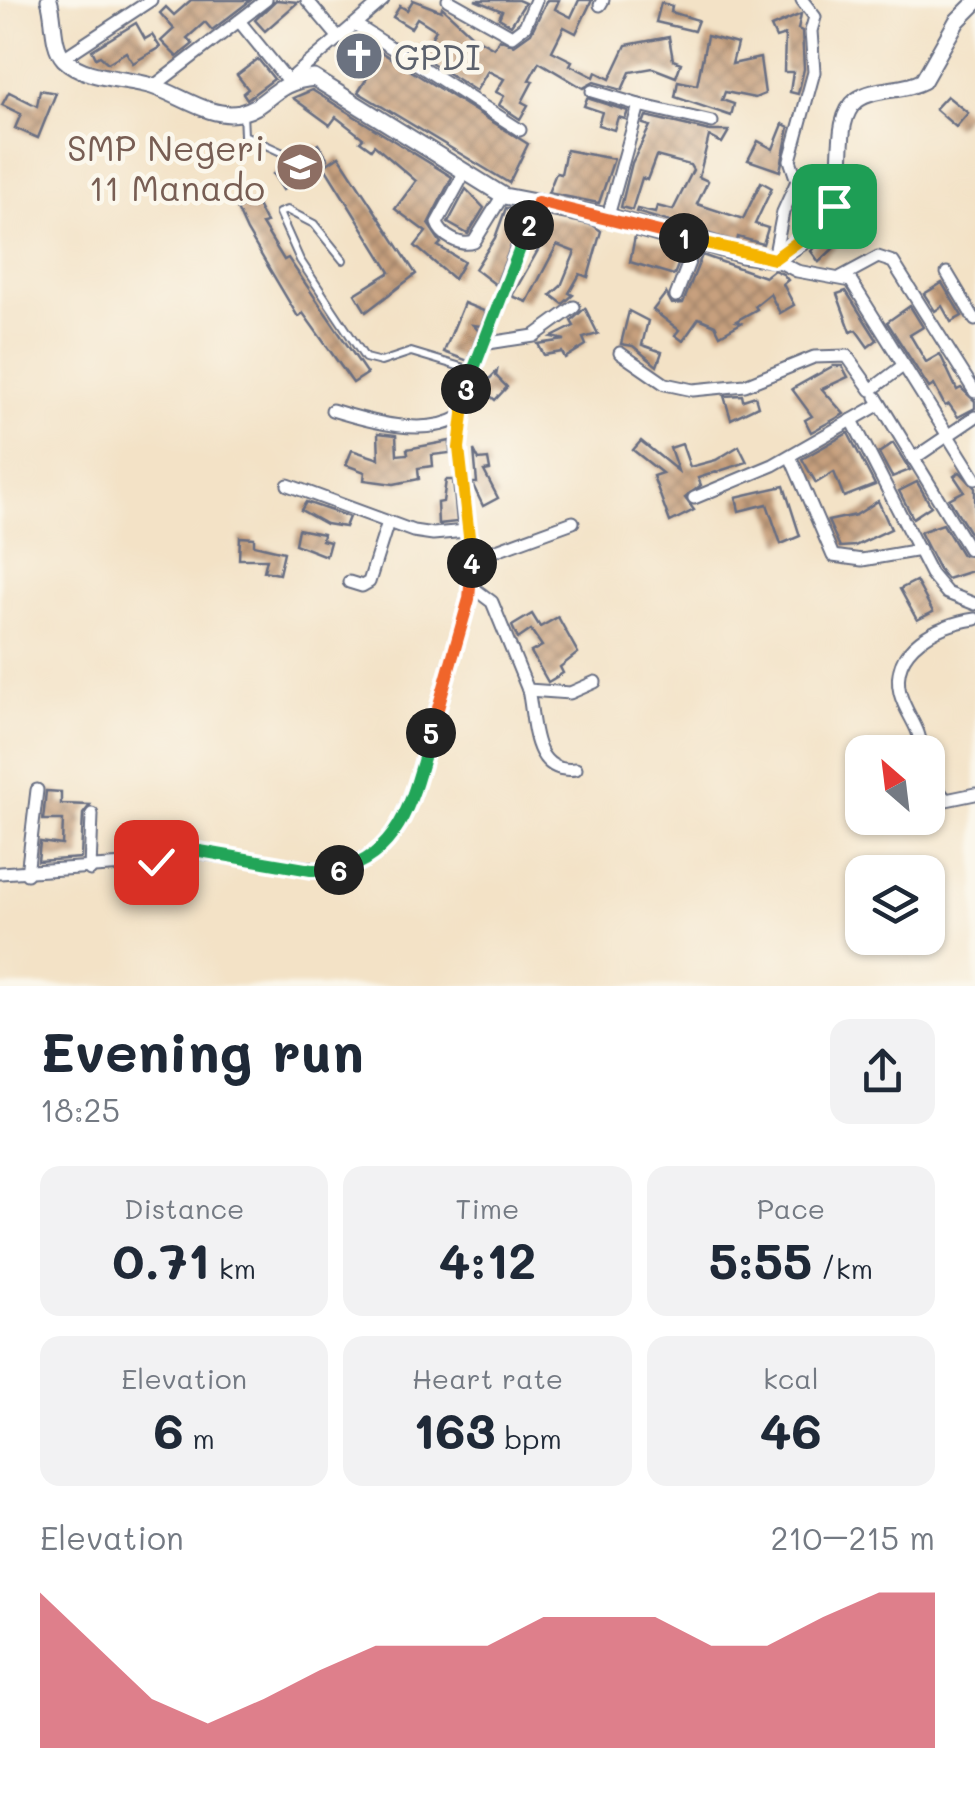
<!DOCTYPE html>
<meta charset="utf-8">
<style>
:root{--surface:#fff;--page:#f2f2f3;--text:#1f2937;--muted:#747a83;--accent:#d1495b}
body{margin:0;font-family:Mali,sans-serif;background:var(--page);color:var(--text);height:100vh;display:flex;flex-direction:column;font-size:38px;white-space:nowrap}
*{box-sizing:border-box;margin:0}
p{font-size:32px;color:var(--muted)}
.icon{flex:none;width:55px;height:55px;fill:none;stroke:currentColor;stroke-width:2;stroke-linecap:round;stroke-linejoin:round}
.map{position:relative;height:986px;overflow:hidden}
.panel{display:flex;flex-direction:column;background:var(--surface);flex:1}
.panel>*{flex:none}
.needle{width:65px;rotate:332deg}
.tools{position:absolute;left:845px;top:735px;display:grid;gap:20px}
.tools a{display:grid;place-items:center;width:100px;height:100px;border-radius:20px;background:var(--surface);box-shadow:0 2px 8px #0004;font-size:50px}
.pin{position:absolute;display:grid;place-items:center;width:85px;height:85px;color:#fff;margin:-42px;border-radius:20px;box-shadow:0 5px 15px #0006}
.km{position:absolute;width:50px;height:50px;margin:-25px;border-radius:50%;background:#222;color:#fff;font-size:28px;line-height:50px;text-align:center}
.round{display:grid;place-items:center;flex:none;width:105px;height:105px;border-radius:20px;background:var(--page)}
.overview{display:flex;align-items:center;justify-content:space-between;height:170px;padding:0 40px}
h1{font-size:55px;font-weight:700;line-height:75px}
.metrics{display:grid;grid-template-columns:repeat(3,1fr);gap:15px;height:170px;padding:10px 40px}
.metrics div{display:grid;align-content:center;border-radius:20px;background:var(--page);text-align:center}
.metrics b{font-size:50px;font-weight:700}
.metrics small{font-size:28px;font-weight:400}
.metrics p{font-size:28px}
.chart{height:280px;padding:20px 40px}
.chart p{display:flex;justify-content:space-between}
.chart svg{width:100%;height:180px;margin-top:10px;fill:var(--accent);opacity:.7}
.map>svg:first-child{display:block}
</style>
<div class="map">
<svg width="975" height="986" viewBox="0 0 975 986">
<defs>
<pattern id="building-cross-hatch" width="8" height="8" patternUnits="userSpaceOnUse" patternTransform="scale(2.5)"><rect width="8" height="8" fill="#c7a07e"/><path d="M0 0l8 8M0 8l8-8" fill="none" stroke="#a1836a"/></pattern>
</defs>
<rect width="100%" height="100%" fill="#fbf7ec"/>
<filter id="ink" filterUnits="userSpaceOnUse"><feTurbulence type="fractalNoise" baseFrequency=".01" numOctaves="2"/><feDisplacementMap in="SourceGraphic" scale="20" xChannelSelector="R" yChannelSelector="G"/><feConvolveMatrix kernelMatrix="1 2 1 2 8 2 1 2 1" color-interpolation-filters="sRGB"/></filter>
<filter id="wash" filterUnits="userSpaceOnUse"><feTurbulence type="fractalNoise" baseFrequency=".0048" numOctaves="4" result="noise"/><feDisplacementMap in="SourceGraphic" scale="40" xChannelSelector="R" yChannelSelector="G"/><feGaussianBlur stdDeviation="2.25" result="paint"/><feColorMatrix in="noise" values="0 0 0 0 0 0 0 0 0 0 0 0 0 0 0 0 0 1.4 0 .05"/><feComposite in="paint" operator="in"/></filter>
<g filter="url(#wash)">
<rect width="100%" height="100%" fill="#f3e2c6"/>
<g id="blocks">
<g fill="url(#building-cross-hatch)">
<path d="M191,0h60l-39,30 -7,-8 -18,16 6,6 -16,13 -16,-16 13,-12 -14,-16 6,-6 8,8z"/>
<path d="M276,0l22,2 -33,29 -10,-11z"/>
<path d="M413,0l28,11 1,-4 31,29 21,12 5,-9 15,6 17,-12 16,-33h12l-4,9 16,8 8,-17h13l-16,33 -12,-6 -12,24 20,10 -2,4 24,12 2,-5 14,7 16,-34 43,-8 4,23 8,3 -5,14 -23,-9 -23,4 -8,18 -28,-8 -11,6 -44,-26 -10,18 4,1 -11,21 6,3 -8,14 -21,-14 5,-9 -8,-4 8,-13 -16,-8 -12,20 -64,-41 4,-6 9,5 11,-19 -19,-12 -6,10 -18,-11 7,-11 7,4z"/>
<path d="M475,0h43l7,3 -14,22 -12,-7 3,-7z"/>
<path d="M661,3l11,3 -1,6 27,8 -4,11 -38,-9z"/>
<path d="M801,14l-3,15 4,2 2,38 -6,25 -8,-2 3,-20h-9l1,-37 -9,3 -5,-11z"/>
<path d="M136,23l9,16 7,-4 8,12 -27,16 -7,-11 -18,11 -8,-7 -4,2 -4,-8z"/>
<path d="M707,36l30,8 -5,20 28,-6 5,36 -10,4 -30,-6 -3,8 12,4 -3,12 -56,-19 3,-16 19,4z"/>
<path d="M360,39l168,105 -19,39 -151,-91 11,-17 -25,-16z"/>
<path d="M258,59l16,20 -27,20 -4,-6 5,-4 -11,-14z"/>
<path d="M40,90l16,3 -18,45 -23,-10 6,-14 -19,-9 7,-13 28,14z"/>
<path d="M312,90l140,87 -24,47 13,19 -3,3 26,16 -10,17 -39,-33 11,-14 -31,-23 21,-28 -42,-36 -3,4 -11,-8 3,-3 -27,-21 -6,8 -37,-27z"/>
<path d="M947,96l21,17 -12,14 -21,-18z"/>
<path d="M587,98l41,13 -3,8 -7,-2 -4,13 -16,-5 4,-13 -18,-6z"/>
<path d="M646,116l64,15h19l-7,12 -13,-7 -10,41 9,4 -11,23 46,15 18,-37 11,6 -17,36 13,4 -5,16 -25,-7 -1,5 -101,-30 1,-3 18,4 2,-7 16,4 20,-40 -3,-5 -34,-9 -9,24 -5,-2 -10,32 -11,-3 11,-44 18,-37 -7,-2z"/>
<path d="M783,124l6,3 -9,44 -32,-11 10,-19 15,8z"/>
<path d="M318,144l10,15 -45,31 -10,-16 16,-11 8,1 3,-8z"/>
<path d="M566,150l48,9 -15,44 -51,-10 8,-20 5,1z"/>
<path d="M339,156l77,118 -50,38 -11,-18 35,-22 -66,-106z"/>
<path d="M466,189l18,19 -16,26 -20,-11z"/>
<path d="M858,200l14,12 -53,50 -8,-11z"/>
<path d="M255,201l11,22 -4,1 22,36 4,-2 79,116 -14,9 -50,-70 -5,4 -51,-86 -10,-22z"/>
<path d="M506,208l18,3 -28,74 -21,-16 20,-31z"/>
<path d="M543,215l50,10 8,6 -13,46 -8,-3 -11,19 4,2 -10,9 -12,-9 10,-9 14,-34 -18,-7 -30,57 -15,-6 29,-51 -5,-3z"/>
<path d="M635,236l49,14 -10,25 -44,-13z"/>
<path d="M702,255l63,22 9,-7 9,4 5,6 -5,4 11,21 -14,8 -10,-19 -15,12 2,3 -21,12 5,2 -21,12 -5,-10 -16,-7 -16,23 -8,-6 4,-5 -26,-20 13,-17 6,11 11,-1z"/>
<path d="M942,283l20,33 -11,6 -9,-16 -7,5 -11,-17z"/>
<path d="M846,291l31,49 -9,7 -12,-17 -5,2 -14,-38z"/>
<path d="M464,303l22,9 -5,14 -8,-1 6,6 -11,30 -24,-9z"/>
<path d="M910,306l13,21 -13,8 16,27 14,-8 17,36 4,-2 14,13v7l-17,9 -9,-13 -4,2 -11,-21 -5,3 -42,-66z"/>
<path d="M585,308l13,26 -15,4 3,7 -21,13 -3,-6 -18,3 -6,-11 27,-4 -13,-3 22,-11 -3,-5z"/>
<path d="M629,311l19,10 -6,24 20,7 -5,14 -24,-20 -12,-2z"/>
<path d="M833,366h9l6,11 -26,12 22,25 -33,18 -6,-12 7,-4 -20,-27z"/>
<path d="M497,371l-1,5 11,11 -12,13 -7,-6 -5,14 -9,-3 5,-15z"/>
<path d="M742,395l1,5 12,-4 3,10 -27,13 -7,-23z"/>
<path d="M378,433l18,2 1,20 11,-1 -1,-5 43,-8v12l-18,2 1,11 -15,2 1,11 -25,5 -30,-4 1,-8 -19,-7 6,-15 27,9z"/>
<path d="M848,433l27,52 -31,12 -10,-25 -18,11 -14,-24z"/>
<path d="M641,441l37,30 -8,-23 12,-4 8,23 26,-7 23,-14 8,16 -49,16 3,7 -16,13 9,12 -24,12 -17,-46 9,-3 -29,-23z"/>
<path d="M893,443l17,27 -18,7 -13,-24z"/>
<path d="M474,450l5,10 9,-1 2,11 -6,1 14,27 -15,8 -11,-23h5z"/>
<path d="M960,472l15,16v53l-26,-42 15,-8 -10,-15z"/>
<path d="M446,480h7l4,42 -19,2 -1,-21 6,-1z"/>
<path d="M917,482l14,24 -18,12 -14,-27z"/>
<path d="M784,486l16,50 -19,8 -14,-40 -28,7 -3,-14z"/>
<path d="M878,501l13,28 -36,17 -15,1 -12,-26 28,-6z"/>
<path d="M306,502l43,15 -4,10 -19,-3 -25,-14z"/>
<path d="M943,524l19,31 13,1v14l-28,9 -8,-10 -19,-37z"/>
<path d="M298,529l25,5 -1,6 8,2 -4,14 -31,-12z"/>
<path d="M240,537l14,1v7l30,7 -5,22 -15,-3 3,-12h-28z"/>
<path d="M916,581l17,31 -16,8 -17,-31z"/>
<path d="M532,614l8,13 18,-10 20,36 -18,14 3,6 -15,9 -17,-30 11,-6 -11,-16 -13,9 -6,-13z"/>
<path d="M46,791l15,1v12l29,1 -7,9 -2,44 -43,3 2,-19 22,3 1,-25h-20z"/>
</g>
</g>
</g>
<g filter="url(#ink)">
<use href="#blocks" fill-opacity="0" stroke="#676e82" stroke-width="2.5"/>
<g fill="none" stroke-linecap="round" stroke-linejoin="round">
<g stroke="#676e82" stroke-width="10">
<g id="service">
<path d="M243,112l1,23 50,23"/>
<path d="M343,260l-29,-36 -27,-14 -8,3 21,47 65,98 16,4 30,-10 60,18"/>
</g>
</g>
<g stroke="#676e82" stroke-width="15">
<g id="minor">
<path d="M307,0l32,38"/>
<path d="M448,0l64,36 13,-10 11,-26"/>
<path d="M802,0l13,17 -4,14 3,41 -24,88 7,21 -14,31 -9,47 23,12 54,10 124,198"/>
<path d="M600,5l3,-5"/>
<path d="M239,21l49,60 95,-81"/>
<path d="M356,25l164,105"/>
<path d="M63,58l88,-58"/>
<path d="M154,86l112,-86"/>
<path d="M592,91l47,14"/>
<path d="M465,172l-28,51c4,13 24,24 37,19l29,-47"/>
<path d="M608,216l31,-111 73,17"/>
<path d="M947,273l28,47"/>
<path d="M841,277l37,-20 15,5 82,130"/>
<path d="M676,296l21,-55"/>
<path d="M482,344l52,-8 40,-29"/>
<path d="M620,353l45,31 28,6 52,-5 69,-28 33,-1 24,34 33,-25"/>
<path d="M876,397l93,152"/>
<path d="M332,410c36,11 93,28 128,7"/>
<path d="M852,420l79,154 16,19 28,11"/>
<path d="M790,456l43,100 29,4 58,-10"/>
<path d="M913,459l62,-42"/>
<path d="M288,485l125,46 20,3 33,-3"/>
<path d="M694,498l79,-33 107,-61"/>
<path d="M472,559l101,-37"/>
<path d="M349,582l13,4 7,-4 19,-60"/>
<path d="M472,587l20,15 36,88 42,3 25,-11"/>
<path d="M528,690c7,29 2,85 48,79"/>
<path d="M921,752c1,-24 -15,-36 -21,-59 -11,-45 39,-69 75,-74"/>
<path d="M928,776l18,24 29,-6"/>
<path d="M90,870l2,-56"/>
<path d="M0,873l141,-9 45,-13 146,20 40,-15 25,-27 18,-43 57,-199 -13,-139 6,-54 73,-193"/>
<path d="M27,874l10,-84"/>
</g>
</g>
<g stroke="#676e82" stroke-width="19">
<path id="tertiary" d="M49,0c6,17 2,45 15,59 20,20 62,19 88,27 27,8 58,33 88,27 30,-7 32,-31 74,-35l190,118 104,20 134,39 32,4c17,-10 37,-20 50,-36 30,-34 3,-100 33,-123 18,-13 46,-8 66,-19l34,-60 18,-18"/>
</g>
<use href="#service" stroke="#fff" stroke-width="6"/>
<use href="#minor" stroke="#fff" stroke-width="11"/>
<use href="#tertiary" stroke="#fff" stroke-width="15"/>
</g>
</g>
<g fill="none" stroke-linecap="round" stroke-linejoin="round" filter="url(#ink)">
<g stroke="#fff" stroke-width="20">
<path id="split-1" d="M684,238l90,21 51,-37 9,-16"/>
</g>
<g stroke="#fff" stroke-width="20">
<path id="split-2" d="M529,225l9,-23 146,36"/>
</g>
<g stroke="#fff" stroke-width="20">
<path id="split-3" d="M466,389l63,-164"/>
</g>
<g stroke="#fff" stroke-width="20">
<path id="split-4" d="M466,389l-7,59 13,115"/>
</g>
<g stroke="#fff" stroke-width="20">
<path id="split-5" d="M431,733l38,-134 3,-36"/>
</g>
<g stroke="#fff" stroke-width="20">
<path id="split-6" d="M339,870c65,-15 76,-83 92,-137"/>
</g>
<g stroke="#fff" stroke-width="20">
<path id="split-7" d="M156,862l44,-11 111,19h28"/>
</g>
<use href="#split-1" stroke="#f5b400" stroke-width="12"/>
<use href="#split-2" stroke="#f0652b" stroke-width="12"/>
<use href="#split-3" stroke="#22a559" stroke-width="12"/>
<use href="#split-4" stroke="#f5b400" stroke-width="12"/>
<use href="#split-5" stroke="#f0652b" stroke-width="12"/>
<use href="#split-6" stroke="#22a559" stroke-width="12"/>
<use href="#split-7" stroke="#22a559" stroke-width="12"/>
</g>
<defs>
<g id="church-disc" transform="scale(2.5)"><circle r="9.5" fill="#6b7280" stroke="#fbf7ec"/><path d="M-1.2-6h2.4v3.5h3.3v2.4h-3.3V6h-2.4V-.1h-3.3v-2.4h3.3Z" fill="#fff"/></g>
<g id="school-disc" transform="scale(2.5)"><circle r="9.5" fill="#8d6e63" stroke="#fbf7ec"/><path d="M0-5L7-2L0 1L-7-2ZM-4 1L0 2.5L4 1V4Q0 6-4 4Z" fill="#fff"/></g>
</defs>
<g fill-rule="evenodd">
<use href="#church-disc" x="359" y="56"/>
<use href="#school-disc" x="300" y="167"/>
</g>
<g text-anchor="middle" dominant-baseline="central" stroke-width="9" stroke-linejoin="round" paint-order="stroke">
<g font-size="35" fill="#5b616d" stroke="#fbf7ec" text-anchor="start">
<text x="394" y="56">GPDI</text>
</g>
<g font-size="35" fill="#785e54" stroke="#fbf7ec" text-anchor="end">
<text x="265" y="147">SMP Negeri<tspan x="265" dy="40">11 Manado</tspan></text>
</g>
</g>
</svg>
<div class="tools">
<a><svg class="needle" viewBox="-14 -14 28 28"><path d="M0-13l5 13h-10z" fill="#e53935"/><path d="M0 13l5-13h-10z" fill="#747a83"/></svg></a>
<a><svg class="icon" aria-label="layers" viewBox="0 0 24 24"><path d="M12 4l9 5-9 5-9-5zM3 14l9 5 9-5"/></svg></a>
</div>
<div class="pin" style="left:834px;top:206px;background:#1e9e55"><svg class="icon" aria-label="arrive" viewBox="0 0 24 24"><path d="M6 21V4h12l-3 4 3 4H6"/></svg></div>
<div class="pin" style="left:156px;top:862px;background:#d93025"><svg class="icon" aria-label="check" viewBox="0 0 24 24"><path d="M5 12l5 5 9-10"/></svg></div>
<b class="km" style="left:684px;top:238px">1</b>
<b class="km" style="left:529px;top:225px">2</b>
<b class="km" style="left:466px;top:389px">3</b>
<b class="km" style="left:472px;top:563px">4</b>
<b class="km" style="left:431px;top:733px">5</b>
<b class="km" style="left:339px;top:870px">6</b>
</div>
<section class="panel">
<div class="overview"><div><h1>Evening run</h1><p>18:25</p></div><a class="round"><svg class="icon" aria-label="share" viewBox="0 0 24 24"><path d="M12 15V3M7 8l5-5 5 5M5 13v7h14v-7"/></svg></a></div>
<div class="metrics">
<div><p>Distance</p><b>0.71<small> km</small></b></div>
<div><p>Time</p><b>4:12</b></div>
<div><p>Pace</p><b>5:55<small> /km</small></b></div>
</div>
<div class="metrics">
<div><p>Elevation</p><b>6<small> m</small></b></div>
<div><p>Heart rate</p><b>163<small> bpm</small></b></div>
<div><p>kcal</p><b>46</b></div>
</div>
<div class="chart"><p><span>Elevation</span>210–215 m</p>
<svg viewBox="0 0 160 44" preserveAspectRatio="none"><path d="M0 44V6L10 19L20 32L30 38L40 32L50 25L60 19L70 19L80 19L90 12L100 12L110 12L120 19L130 19L140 12L150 6L160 6V44z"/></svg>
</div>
</section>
